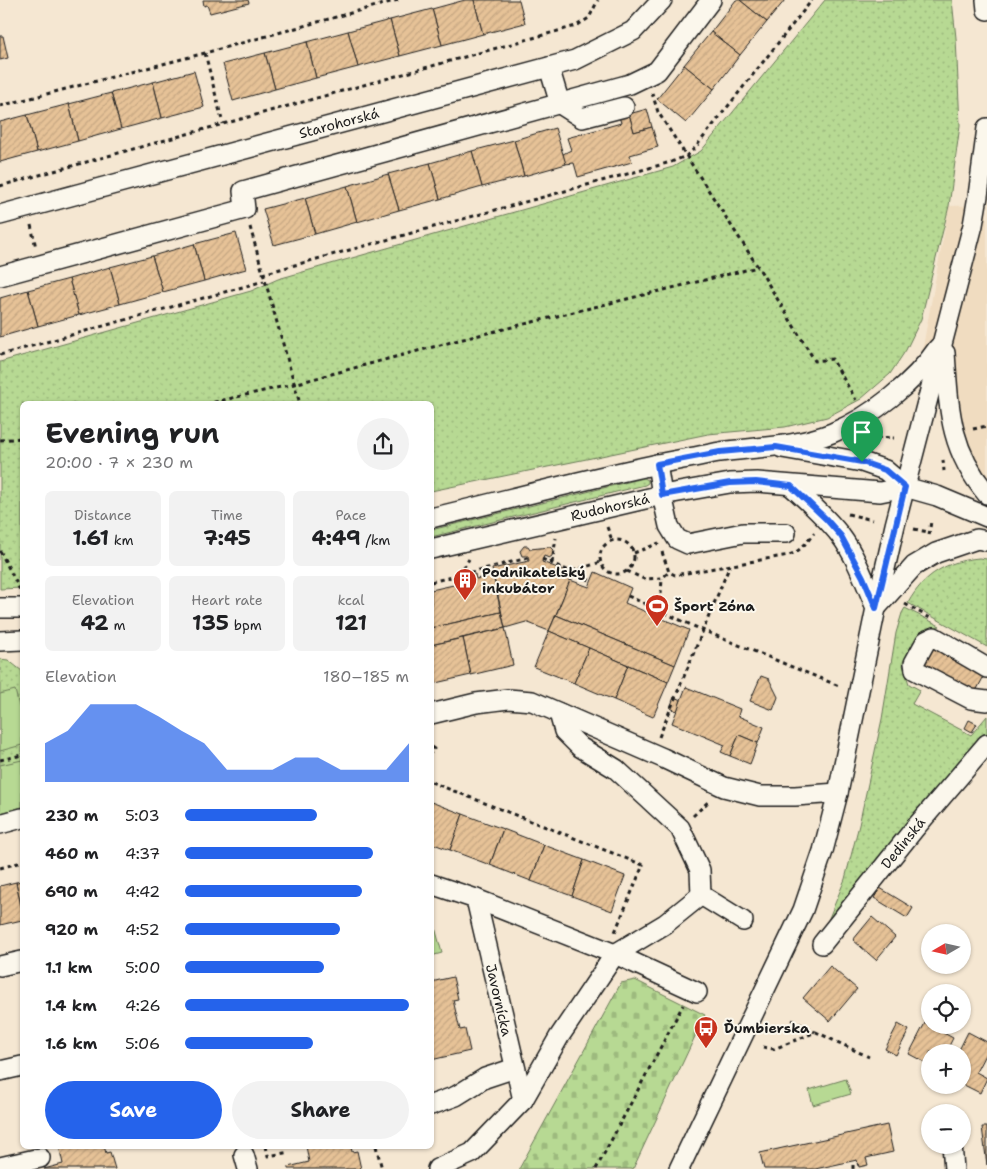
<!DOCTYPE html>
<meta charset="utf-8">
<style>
:root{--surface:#fff;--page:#f2f2f2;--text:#202124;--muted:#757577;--accent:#2563eb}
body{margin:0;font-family:"Shantell Sans",sans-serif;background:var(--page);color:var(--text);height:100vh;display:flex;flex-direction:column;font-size:19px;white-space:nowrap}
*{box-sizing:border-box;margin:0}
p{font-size:16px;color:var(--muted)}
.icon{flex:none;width:28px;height:28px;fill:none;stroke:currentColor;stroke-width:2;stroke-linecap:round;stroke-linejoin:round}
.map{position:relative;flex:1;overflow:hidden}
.side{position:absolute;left:20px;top:401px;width:414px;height:748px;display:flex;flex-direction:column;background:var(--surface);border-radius:8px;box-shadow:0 1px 4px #0004}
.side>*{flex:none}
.needle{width:32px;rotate:261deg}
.buttons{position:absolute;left:921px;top:924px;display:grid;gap:10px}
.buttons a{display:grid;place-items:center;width:50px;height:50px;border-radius:50%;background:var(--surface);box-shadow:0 1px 4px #0004;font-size:25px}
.pin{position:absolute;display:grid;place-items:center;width:42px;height:42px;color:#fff;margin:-51px -21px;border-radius:50% 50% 50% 0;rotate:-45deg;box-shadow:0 0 5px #0007}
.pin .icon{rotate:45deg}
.round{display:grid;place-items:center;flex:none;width:52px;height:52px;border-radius:26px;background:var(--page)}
.overview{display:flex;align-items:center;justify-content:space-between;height:85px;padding:0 25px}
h1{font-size:28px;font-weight:700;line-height:38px}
.stats{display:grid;grid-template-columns:repeat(3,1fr);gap:8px;height:85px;padding:5px 25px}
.stats div{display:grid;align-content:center;border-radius:8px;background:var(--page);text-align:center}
.stats b{font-size:21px;font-weight:700}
.stats small{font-size:14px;font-weight:400}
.stats p{font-size:14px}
.chart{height:140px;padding:10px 25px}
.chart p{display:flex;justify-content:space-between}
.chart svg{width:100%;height:90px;margin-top:5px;fill:var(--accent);opacity:.7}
.action{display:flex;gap:10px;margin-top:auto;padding:10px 25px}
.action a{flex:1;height:58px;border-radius:30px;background:var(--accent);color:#fff;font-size:20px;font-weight:700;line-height:58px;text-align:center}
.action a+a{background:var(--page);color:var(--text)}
ul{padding:0 25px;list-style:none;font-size:16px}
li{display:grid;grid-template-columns:80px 60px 1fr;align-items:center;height:38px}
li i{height:12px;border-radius:6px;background:var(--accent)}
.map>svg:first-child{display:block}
</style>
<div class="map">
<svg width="987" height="1169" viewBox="0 0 987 1169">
<defs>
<pattern id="grass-dots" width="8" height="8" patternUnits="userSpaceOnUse" patternTransform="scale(1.25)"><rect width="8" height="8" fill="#b7d993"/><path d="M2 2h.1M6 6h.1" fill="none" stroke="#9dba7e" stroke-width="1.8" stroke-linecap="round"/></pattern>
<pattern id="cemetery-stones" width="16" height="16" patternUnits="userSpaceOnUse" patternTransform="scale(1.25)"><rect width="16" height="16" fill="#b7d993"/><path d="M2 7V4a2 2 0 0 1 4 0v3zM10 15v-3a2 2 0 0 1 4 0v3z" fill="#9dba7e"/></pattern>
<pattern id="building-hatch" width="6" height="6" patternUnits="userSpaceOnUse" patternTransform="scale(1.25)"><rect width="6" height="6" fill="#e6c297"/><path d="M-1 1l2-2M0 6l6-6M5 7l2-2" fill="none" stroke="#c5a682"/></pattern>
</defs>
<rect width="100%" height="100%" fill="#f5e7d2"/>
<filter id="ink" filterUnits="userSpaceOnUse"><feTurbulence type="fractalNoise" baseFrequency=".02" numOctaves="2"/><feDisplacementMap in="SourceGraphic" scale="10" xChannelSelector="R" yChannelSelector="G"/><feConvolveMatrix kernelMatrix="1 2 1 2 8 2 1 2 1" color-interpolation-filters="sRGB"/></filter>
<g filter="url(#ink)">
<path fill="#f0dcc0" d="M987,205v285l-29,-45 -38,-82 29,-157z"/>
<g fill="url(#grass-dots)" stroke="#6a7a58">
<path d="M825,0h127l4,38 4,87 -11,81 -28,113 -15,31 -16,24 -29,25 -34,18 -42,10 -77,7 -277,57v-87h-409v184l-22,1v-227l251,-71 27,-12 395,-112 28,-16z"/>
<path d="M644,478l4,2v3l-3,2 -214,52v-7z"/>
<path d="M979,558l8,1v88l-79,-44c16,-29 39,-42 71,-45z"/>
<path d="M905,608l35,18 -17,4 -20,35 6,19 11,6 -8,14 59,31 16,-19v21l-167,203 25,-61 14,-54 23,-106 14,-86 6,-20z"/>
<path d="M0,659l8,1 14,11v138l-22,5z"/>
</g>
<path fill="url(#cemetery-stones)" stroke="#6a7a58" d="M635,980l70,35 -72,154h-114l102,-186z"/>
<g fill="#b7d993" stroke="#6a7a58">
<path d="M15,690l7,28v27l-22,6v-57z"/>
<path d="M22,760v47l-22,6v-48z"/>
<path d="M431,913l11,40 -11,3z"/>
<path d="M846,1079l5,15 -38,11 -4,-15z"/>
</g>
<g fill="url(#building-hatch)" stroke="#1c1c1c">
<path d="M203,0h45l1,3 -39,10 -3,-8 -3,1z"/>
<path d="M465,0h9l9,34 -41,11 -10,-36z"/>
<path d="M474,0h45l6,23 -42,11z"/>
<path d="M736,0h4l27,22 -27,33 -29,-23z"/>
<path d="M740,0h45l-18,22z"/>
<path d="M432,9l10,36 -42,11 -10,-36z"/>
<path d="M390,20l10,36 -42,11 -10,-36z"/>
<path d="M348,31l10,36 -42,11 -9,-36z"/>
<path d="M711,32l29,23 -26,34 -30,-24z"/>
<path d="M0,36h3l5,22 -8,2z"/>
<path d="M307,42l9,36 -41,11 -10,-36z"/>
<path d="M265,53l10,36 -42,12 -10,-37z"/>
<path d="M684,65l30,24 -28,34 -29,-24z"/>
<path d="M194,71l10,36 -42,11 -9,-36z"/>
<path d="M153,82l9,36 -41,11 -10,-36z"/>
<path d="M111,93l10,36 -43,12 -9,-37z"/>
<path d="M69,104l9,37 -41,11 -10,-37z"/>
<path d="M647,109l5,18 -18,5 -5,-18z"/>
<path d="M629,114l5,18 18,-5 6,20 -28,8 2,7 -54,15 -4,-14 -9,1 -2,-10 8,-4 -4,-12 54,-15 -2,-7z"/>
<path d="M27,115l10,37 -37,10v-40z"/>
<path d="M555,128l11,36 -42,12 -10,-36z"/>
<path d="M514,140l10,36 -42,11 -10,-36z"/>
<path d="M472,151l10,36 -42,12 -10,-36z"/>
<path d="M430,163l10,36 -41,11 -11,-36z"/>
<path d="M388,174l11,36 -42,12 -10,-36z"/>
<path d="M347,186l10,36 -42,12 -10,-36z"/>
<path d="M305,198l10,36 -41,11 -11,-36z"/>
<path d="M236,233l10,36 -42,12 -10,-37z"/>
<path d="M194,244l10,37 -41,11 -11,-36z"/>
<path d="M152,256l11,36 -43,12 -10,-37z"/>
<path d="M110,267l10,37 -41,11 -10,-36z"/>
<path d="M69,279l10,36 -41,11 -10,-36z"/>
<path d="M28,290l10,36 -38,11v-39z"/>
<path d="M524,546h4l2,3 20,-2 3,3 -1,6 -3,2 -5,-2 -2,6 31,12 -24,57 -23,-9 -21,6 -13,-59 37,-8 -1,-5h-6l-2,-5z"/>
<path d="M595,572l36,16 -6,15 64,27 -14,35 -119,-50 14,-35 19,7z"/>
<path d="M475,574l1,5 17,-4 8,37 -70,16v-38l27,-6 -1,-6z"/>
<path d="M501,612l4,16 -74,17v-17z"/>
<path d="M556,615l119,50 -7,17 -119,-51z"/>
<path d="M505,628l8,37 -42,10 -8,-37z"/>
<path d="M549,631l40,17 -15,35 -40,-16z"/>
<path d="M463,638l8,37 -40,9v-39z"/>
<path d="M922,641l62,35 -9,17 -62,-35z"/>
<path d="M589,648l39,17 -14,35 -40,-17z"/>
<path d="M628,665l40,17 -15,35 -39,-17z"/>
<path d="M761,676l8,3 9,18 -5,13 -23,-9z"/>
<path d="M686,687l54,22 -2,7 26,11 -6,16 -19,-8 -9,21 -9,-4 4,-7 -53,-22z"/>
<path d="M674,697l7,3 -4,11 -7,-3z"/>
<path d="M969,720l8,4 -5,8 -7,-4z"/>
<path d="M739,735l19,8 -8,21 -20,-8z"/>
<path d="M431,802l32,12 -13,36 -19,-7z"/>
<path d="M463,814l40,15 -13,36 -40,-15z"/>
<path d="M503,829l41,16 -13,36 -41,-16z"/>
<path d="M544,845l40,15 -12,36 -41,-15z"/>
<path d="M584,860l41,16 -13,35 -40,-15z"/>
<path d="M22,881v30l-6,-29z"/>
<path d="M16,882l6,29v9l-22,5v-39z"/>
<path d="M880,888l33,20 -6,10 -33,-20z"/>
<path d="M872,917l23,20 -19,23 -23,-20z"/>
<path d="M830,966l27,23 -27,32 -27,-23z"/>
<path d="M453,977l5,22 -5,1 7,30 5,-1 5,22 -39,9v-78z"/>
<path d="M925,1023l28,15 -7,14h-16v13l-21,-11z"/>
<path d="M898,1024l11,6 -13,25 -11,-6z"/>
<path d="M968,1032l19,10v9l-11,21 11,6 -7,15 -18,-9v-32h-4z"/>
<path d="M887,1125l6,27 -27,6 2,7 -9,2 -2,-7 -42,9h-51l-4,-16z"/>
<path d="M982,1127h5v38z"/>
<path d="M59,1146h45l2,7 4,-1 5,17h-71l19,-5z"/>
<path d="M306,1146h45l1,6 5,-1 4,18h-73v-2l21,-5z"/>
</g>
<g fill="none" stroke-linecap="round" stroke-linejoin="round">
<g stroke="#1c1c1c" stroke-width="22">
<g id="minor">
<path d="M986,0l1,10"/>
<path d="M549,67l11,37 22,14 42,-11"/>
<path d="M0,215l575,-155 58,-29 29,-31"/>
<path d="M0,276l245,-67 -2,-18 387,-107 27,-13 54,-71"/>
<path d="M945,353c4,55 4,96 42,141"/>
<path d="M782,448l80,14 23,8 20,17 32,9 50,21"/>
<path d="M657,464l5,31 7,31 8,13 11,5 55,-11h43"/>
<path d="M791,486c17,15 35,31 49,49 16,21 26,49 36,73"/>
<path d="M431,518c84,-20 167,-43 252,-59 12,-2 25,-5 37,-7 38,-5 76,-5 112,-19 39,-16 83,-51 106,-85"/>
<path d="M431,549l231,-54 68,-12 27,-1 123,10 25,-5"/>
<path d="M877,607l37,-41 22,-13 41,-14 10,2"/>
<path d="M0,608h22"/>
<path d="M0,641l22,-1"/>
<path d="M987,668l-53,-31 -8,4 -12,22 1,7 56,29 16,2"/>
<path d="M559,713l5,18 16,16 36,22 64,59 20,42 1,25"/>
<path d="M431,714l45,-11 32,-4 24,2 131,57 61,29 36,9h35l43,-3"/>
<path d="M0,824l22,-6"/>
<path d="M431,884l45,15 139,55 82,38"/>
<path d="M701,895l42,26"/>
<path d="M476,899l47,201"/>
<path d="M822,944l93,-116 72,-84"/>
<path d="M0,966l22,-5"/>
<path d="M0,1071l22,-5"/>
<path d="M431,1105l25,-9 29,-18 30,-10"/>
<path d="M952,1145l2,24"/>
<path d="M244,1155l4,14"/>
<path d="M0,1167l40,-9"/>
<path d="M437,1169l35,-16 51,-53 36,-63 56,-83 50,-30 36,-29"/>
<path d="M679,1169l124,-259 20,-59 15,-58 38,-185 19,-83 78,-300 5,-29 9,-68"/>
</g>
</g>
<g stroke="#1c1c1c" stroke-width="3" stroke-dasharray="4 4" stroke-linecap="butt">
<path d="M205,53l18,71"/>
<path d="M652,93l6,19 100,155 57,94 17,-2 24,41"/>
<path d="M0,106l205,-53 193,-53"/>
<path d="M0,186l576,-160 13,-8 9,-18"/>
<path d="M31,225l5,23"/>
<path d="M250,227l50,177"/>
<path d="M262,274l409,-112 15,-6 9,-8 117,-148"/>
<path d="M0,355l264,-74"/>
<path d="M206,404l88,-20 165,-44 299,-73"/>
<path d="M973,429l14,-3"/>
<path d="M871,434l1,3 22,1"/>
<path d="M0,440l22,-2"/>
<path d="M943,460l1,11"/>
<path d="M848,514l25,6"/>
<path d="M607,527l5,13"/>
<path d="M914,529l14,3"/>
<path d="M929,535l2,-14"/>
<circle cx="617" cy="557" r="17"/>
<path d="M0,551l20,39"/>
<path d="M662,552l7,20 6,3 114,-20c12,-4 18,-13 25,-22"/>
<path d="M634,553l25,-10"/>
<path d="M542,559l50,22"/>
<path d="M552,563l4,-25"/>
<path d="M573,571l28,-9"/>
<path d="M627,571l17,8 18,-1 7,-6"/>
<path d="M459,575l10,-16"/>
<path d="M431,582l97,-24"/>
<path d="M628,596l74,34 137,56"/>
<path d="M905,604l25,14"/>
<path d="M660,610l2,-32"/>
<path d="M659,737l71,-172"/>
<path d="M431,747l3,2 -3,4"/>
<path d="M0,760l22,-5"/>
<path d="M431,782l212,83 -28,67"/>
<path d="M693,816l16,-15"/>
<path d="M0,868l22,-6"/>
<path d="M792,1020l23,12"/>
<path d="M763,1047l11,2 42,-17 53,25"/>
<path d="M266,1146l2,10 21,-4"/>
<path d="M376,1146l6,23"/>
<path d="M596,1169l87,-164"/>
<path d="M853,1169v-4l5,-1"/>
</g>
<use href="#minor" stroke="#fbf7ec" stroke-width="19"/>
</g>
</g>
<g fill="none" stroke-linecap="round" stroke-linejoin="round" filter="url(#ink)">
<g stroke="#fff" stroke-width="10">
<path id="route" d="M776,447l86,15 23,8 20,17 -29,121 -13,-31 -22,-41 -15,-17 -35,-33 -35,-4 -26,1 -68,12 -5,-31 63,-12z"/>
</g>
<use href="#route" stroke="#2563eb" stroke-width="6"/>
</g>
<defs>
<g id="building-pin" transform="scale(1.25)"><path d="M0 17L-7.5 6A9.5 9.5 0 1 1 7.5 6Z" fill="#c8321e" stroke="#fbf7ec"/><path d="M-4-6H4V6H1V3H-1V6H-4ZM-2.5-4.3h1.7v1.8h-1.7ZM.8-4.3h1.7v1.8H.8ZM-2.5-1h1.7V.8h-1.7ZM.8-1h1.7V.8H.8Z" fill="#fff"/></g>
<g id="stadium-pin" transform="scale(1.25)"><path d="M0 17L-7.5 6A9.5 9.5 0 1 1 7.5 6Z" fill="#c8321e" stroke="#fbf7ec"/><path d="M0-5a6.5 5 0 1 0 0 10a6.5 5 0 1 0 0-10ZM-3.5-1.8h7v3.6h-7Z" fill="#fff"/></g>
<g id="bus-pin" transform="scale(1.25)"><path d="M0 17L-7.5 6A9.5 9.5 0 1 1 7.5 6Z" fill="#c8321e" stroke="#fbf7ec"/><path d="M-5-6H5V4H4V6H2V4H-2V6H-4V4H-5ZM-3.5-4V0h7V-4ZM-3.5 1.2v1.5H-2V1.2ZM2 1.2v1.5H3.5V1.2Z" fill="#fff"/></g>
</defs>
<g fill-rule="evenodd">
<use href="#building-pin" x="465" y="580"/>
<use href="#stadium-pin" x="657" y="606"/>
<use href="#bus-pin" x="706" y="1028"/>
</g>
<g text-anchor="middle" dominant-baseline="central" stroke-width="4" stroke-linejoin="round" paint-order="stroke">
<g font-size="14" fill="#1c1c1c" stroke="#fbf7ec">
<text transform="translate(339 123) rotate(-15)">Starohorská</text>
<text transform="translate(610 507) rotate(-13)">Rudohorská</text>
<text transform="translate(903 843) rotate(-51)">Dedinská</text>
<text transform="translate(499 1000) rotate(77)">Javornícka</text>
</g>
<g font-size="14" font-weight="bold" fill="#1c1c1c" stroke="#fbf7ec" text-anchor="start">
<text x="482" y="572">Podnikatelský<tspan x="482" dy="16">inkubátor</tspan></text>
<text x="674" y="606">Šport Zóna</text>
<text x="724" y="1028">Ďumbierska</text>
</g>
</g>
</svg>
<div class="buttons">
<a><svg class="needle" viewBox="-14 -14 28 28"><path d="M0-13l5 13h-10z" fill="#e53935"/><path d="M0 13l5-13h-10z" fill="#757577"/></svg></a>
<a><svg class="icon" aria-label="locate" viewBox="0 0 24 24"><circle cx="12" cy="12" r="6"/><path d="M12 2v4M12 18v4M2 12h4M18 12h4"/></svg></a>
<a>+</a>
<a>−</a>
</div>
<div class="pin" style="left:862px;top:462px;background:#1e9e55"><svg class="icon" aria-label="arrive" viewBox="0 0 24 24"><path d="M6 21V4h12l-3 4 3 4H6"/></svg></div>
<section class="side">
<div class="overview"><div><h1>Evening run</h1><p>20:00 · 7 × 230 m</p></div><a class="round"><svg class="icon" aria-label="share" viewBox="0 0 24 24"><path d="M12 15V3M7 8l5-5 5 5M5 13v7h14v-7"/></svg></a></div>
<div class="stats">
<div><p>Distance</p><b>1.61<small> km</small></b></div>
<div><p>Time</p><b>7:45</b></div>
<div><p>Pace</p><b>4:49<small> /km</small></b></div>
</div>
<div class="stats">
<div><p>Elevation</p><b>42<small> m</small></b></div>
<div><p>Heart rate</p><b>135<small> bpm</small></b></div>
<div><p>kcal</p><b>121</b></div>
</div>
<div class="chart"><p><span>Elevation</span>180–185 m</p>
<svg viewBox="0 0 160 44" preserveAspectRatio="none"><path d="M0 44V25L10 19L20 6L30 6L40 6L50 12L60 19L70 25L80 38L90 38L100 38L110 32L120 32L130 38L140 38L150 38L160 25V44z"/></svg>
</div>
<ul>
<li><b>230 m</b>5:03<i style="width:59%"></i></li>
<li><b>460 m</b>4:37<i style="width:84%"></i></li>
<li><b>690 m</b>4:42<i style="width:79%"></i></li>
<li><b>920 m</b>4:52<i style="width:69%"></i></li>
<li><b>1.1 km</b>5:00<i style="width:62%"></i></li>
<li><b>1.4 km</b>4:26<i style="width:100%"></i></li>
<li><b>1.6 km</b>5:06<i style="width:57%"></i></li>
</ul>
<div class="action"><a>Save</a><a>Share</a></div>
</section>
</div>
